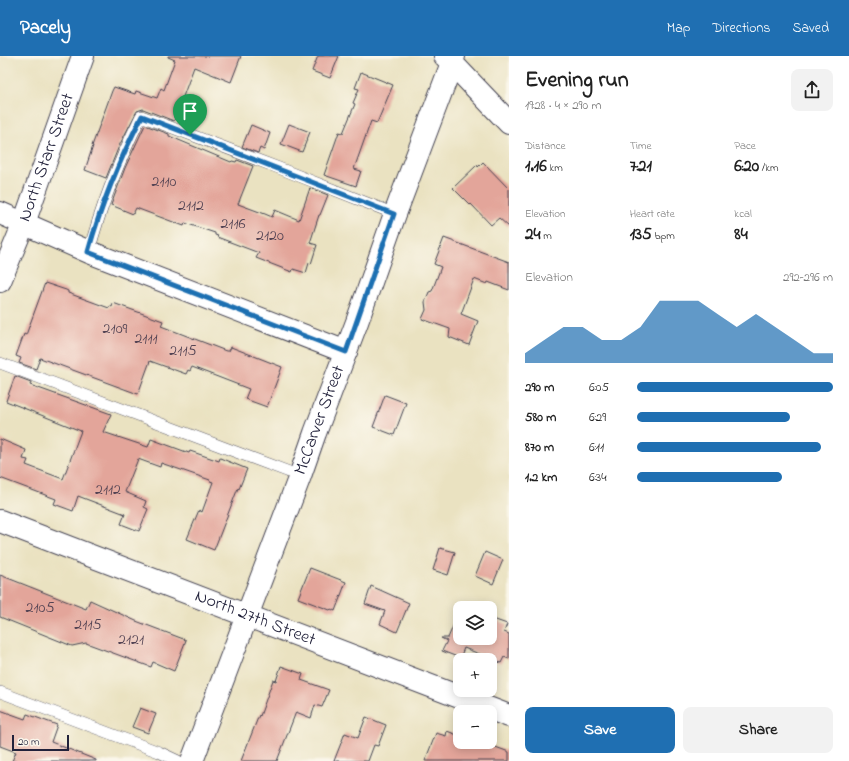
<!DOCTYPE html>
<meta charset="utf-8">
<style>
:root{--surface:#fff;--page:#f2f2f2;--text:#222;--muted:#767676;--accent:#1f6fb2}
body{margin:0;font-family:"Indie Flower",sans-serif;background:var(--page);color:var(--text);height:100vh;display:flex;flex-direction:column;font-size:15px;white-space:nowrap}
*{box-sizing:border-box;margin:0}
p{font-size:13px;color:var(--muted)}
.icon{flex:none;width:22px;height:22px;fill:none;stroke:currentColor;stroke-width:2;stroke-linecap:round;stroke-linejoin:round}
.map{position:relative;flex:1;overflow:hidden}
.side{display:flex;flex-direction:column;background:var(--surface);width:340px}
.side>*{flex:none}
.fabs{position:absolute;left:453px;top:545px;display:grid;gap:8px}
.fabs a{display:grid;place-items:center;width:44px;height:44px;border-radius:8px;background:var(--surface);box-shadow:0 2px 10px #0003;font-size:20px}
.scale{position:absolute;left:12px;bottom:10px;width:57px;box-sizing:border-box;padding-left:4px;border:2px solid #22223b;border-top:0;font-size:11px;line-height:14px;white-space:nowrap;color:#22223b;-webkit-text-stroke:3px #fbf7ec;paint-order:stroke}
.pin{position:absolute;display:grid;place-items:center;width:34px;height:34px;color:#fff;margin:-41px -17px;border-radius:50% 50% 50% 0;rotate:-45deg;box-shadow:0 0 4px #0007}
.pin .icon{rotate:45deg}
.round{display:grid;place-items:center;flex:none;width:42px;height:42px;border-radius:8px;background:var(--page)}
.summary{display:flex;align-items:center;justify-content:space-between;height:68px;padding:0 16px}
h1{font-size:22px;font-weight:700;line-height:30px}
.metrics{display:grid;grid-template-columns:repeat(3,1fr);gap:6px;height:68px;padding:4px 16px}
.metrics div{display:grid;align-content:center}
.metrics b{font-size:17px;font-weight:700}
.metrics small{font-size:11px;font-weight:400}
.metrics p{font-size:11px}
.chart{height:112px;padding:8px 16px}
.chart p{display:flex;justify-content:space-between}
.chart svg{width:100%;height:72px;margin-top:4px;fill:var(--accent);opacity:.7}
.button{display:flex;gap:8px;margin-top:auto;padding:8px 16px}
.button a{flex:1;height:46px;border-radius:8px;background:var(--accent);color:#fff;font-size:16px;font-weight:700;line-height:46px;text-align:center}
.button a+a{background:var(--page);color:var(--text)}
ul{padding:0 16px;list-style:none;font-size:13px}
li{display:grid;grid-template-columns:64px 48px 1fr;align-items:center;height:30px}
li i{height:10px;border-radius:5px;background:var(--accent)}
header{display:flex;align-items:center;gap:24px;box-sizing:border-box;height:56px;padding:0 20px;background:var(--accent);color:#fff}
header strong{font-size:19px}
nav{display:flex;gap:22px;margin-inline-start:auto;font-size:14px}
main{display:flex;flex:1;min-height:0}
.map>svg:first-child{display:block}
</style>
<header>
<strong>Pacely</strong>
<nav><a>Map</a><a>Directions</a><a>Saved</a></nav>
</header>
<main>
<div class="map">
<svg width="509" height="705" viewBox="0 0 509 705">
<rect width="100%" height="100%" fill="#fbf7ec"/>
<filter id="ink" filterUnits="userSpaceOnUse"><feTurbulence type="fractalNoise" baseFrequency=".025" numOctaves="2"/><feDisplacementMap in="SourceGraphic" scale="8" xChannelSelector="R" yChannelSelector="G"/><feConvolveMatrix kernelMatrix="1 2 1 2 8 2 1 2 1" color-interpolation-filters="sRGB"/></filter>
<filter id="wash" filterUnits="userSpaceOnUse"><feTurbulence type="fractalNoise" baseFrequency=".012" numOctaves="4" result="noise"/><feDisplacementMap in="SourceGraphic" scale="16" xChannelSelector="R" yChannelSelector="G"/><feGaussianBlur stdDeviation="0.9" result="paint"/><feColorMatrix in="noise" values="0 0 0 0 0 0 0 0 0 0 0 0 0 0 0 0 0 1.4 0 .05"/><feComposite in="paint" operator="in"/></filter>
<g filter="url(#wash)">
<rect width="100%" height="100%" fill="#eae2c1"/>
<g id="blocks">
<g fill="#e3a59a">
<path d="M168,0h73l-10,26 -37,-15 -20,54 -31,-12 -6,2 -18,35 -13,32 -21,-8 8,-24h-1l20,-55 2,-4 21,7 1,-3 21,7 4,-10 3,2 11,-30 -7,-3z"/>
<path d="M318,0h21l-9,22 -18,-7z"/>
<path d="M361,16l32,13 -16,38 -6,-2 -17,48 7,2 -5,15 -32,-11 15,-43 4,1 12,-29 -2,-1 6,-14 -4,-1z"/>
<path d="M289,68l21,8 -8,20 -21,-8z"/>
<path d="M145,69l24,9v2l62,26 1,-1 4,1 1,-2 16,6 -15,38 27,10 7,3 3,-7 24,10 11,-32 18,7 -8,20h-1l-9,28 7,2 -6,19 -2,-1 -3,10 -13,-4 -1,3 -36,-14 3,-5 -42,-16 1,-1 -3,-1v-2l-30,-10 -1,3 -48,-18 -3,6 -22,-9 14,-37z"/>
<path d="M251,69l19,8 -6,17 -4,-2 -2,5 -16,-6z"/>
<path d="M483,106l26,27v38l-10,-9 -8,7 -20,-21 -1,1 -17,-17 24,-23 1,2z"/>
<path d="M444,182l65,24v28l-21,-8 -1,2 -13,-5 -13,35 17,7 -9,24 -20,-8 1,-8 -28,-10 4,-9 -1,-8 4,-10 3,-1 9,-24 -7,-3z"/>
<path d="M45,227l21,7 2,1v2l41,15 1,-2 2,1 1,-4 50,18 -2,5 65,25h3l2,-4 51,20 -15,40 -22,-8 4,-10 -57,-22 -2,4 -2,-1 -2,4 -36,-13 -12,33 -98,-36 -4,11 -17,-6 2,-5 -5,-2 8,-22 2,1z"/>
<path d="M15,320l16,6 -1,3 81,29 -8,18 45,15 3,-8 38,14 1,-2 29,10 1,-3 27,11 -8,20 -1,-1 -24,62 -27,-11 12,-29 3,2 11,-30 -3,-1v-1l-49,-17 -1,4 -22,-8 -13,33 21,9 -2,6 4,2 -9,22 -18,-7 4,-10 -47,-18 -5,15 -19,-7 2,-5 -56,-21v-39l26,11 -3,9 5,1 -2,5 37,14 18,-48 -75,-30z"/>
<path d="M385,339l21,8 -12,32 -21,-8z"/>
<path d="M440,492l15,4 -7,23 -15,-5z"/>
<path d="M485,496l18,8 -10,24 -18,-8z"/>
<path d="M310,512l36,14 -11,29 -4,-2 -1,1 -32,-12z"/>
<path d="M0,519l86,34 4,-9 46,21 50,19 -12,31 -21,-9 -2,5 -65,-24 -14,3 -72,-29z"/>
<path d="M371,530l38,17 -12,29 -17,-8 5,-13 -20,-7z"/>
<path d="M460,554v28h30v-20l17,6 -3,8 5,2v25l-5,-2 -3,6 -8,-3 -2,5 -1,-1v-6l-26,-10 -4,10 -18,-7 5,-10 -6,-3h7z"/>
<path d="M281,610l22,8 -2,6 28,10 -7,17 -7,-2 -4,13 -15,-6 -19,49h-36l18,-46 1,1 13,-36 3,1z"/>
<path d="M140,652l16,6 -8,19 -16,-6z"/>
<path d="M0,654l25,9 2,-5 30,11 -6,17 45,18v1h-84l4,-9 -16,-6z"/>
<path d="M366,661l20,8 -8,21 -4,-1 -6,16h-34l11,-28 13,5z"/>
<path d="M447,675l13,5v6h22l27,10v9h-84l11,-28 10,3z"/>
</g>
</g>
</g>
<g filter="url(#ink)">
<use href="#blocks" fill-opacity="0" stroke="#403f4f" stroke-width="1"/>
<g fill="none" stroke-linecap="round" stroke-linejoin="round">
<g stroke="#403f4f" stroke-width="12">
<g id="service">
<path d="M89,196c12,-47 31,-93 52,-136l138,52 116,46"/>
<path d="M0,307l300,113"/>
<path d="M0,636l159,60 19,9"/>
</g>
</g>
<g stroke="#403f4f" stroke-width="24">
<g id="minor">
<path d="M454,0l-2,7 57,60"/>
<path d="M0,157l89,39 257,100"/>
<path id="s1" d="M0,225l24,-58 59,-167"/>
<path id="s2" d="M0,465l509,195"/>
</g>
</g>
<g stroke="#403f4f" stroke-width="24">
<g id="tertiary">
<path id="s3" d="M192,705l108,-285 15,-43 42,-111 38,-108 57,-151 -7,-7"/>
</g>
</g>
<use href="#service" stroke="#fff" stroke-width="11"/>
<use href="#minor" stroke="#fff" stroke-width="22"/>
<use href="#tertiary" stroke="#fff" stroke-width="22"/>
</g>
</g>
<g fill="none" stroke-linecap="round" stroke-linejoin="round" filter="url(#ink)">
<g stroke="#fff" stroke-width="8">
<path id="route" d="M142,60l252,98 -48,138 -258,-100c13,-47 32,-93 54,-136z"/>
</g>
<use href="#route" stroke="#1f6fb2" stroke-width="5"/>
</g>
<g text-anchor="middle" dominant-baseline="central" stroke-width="4" stroke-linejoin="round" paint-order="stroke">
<g font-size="16" fill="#524353">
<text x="164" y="126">2110</text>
<text x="191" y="150">2112</text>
<text x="233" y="168">2116</text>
<text x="270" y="180">2120</text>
<text x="115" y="273">2109</text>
<text x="146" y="283">2111</text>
<text x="183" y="295">2115</text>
<text x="108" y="434">2112</text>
<text x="40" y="552">2105</text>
<text x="88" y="569">2115</text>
<text x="131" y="584">2121</text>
</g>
<g font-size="18" fill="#22223b" stroke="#fbf7ec">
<text stroke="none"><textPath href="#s1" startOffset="132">North Starr Street</textPath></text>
<text stroke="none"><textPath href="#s3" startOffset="364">McCarver Street</textPath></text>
<text stroke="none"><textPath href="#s2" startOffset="273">North 27th Street</textPath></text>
</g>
</g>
</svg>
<div class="fabs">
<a><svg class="icon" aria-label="layers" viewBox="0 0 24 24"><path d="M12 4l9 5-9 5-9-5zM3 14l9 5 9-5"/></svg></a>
<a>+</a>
<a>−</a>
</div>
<div class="scale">20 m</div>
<div class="pin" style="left:190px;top:79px;background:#1e9e55"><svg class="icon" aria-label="arrive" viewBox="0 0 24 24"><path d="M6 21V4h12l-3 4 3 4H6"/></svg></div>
</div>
<section class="side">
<div class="summary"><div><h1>Evening run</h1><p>19:28 · 4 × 290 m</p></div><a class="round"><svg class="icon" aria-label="share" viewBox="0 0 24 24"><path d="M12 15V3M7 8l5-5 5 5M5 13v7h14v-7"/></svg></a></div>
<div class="metrics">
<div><p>Distance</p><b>1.16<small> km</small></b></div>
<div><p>Time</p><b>7:21</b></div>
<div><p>Pace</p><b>6:20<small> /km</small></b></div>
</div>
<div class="metrics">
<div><p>Elevation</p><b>24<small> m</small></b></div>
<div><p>Heart rate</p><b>135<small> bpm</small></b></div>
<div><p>kcal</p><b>84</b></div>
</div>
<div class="chart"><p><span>Elevation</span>292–296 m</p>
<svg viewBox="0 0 160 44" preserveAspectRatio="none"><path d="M0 44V38L10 30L20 22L30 22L40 30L50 30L60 22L70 6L80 6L90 6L100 14L110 22L120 14L130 22L140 30L150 38L160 38V44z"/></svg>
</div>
<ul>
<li><b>290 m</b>6:05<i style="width:100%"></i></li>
<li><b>580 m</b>6:29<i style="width:78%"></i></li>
<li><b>870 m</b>6:11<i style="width:94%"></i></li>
<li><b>1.2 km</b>6:34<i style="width:74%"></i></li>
</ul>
<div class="button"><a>Save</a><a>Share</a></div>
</section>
</main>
